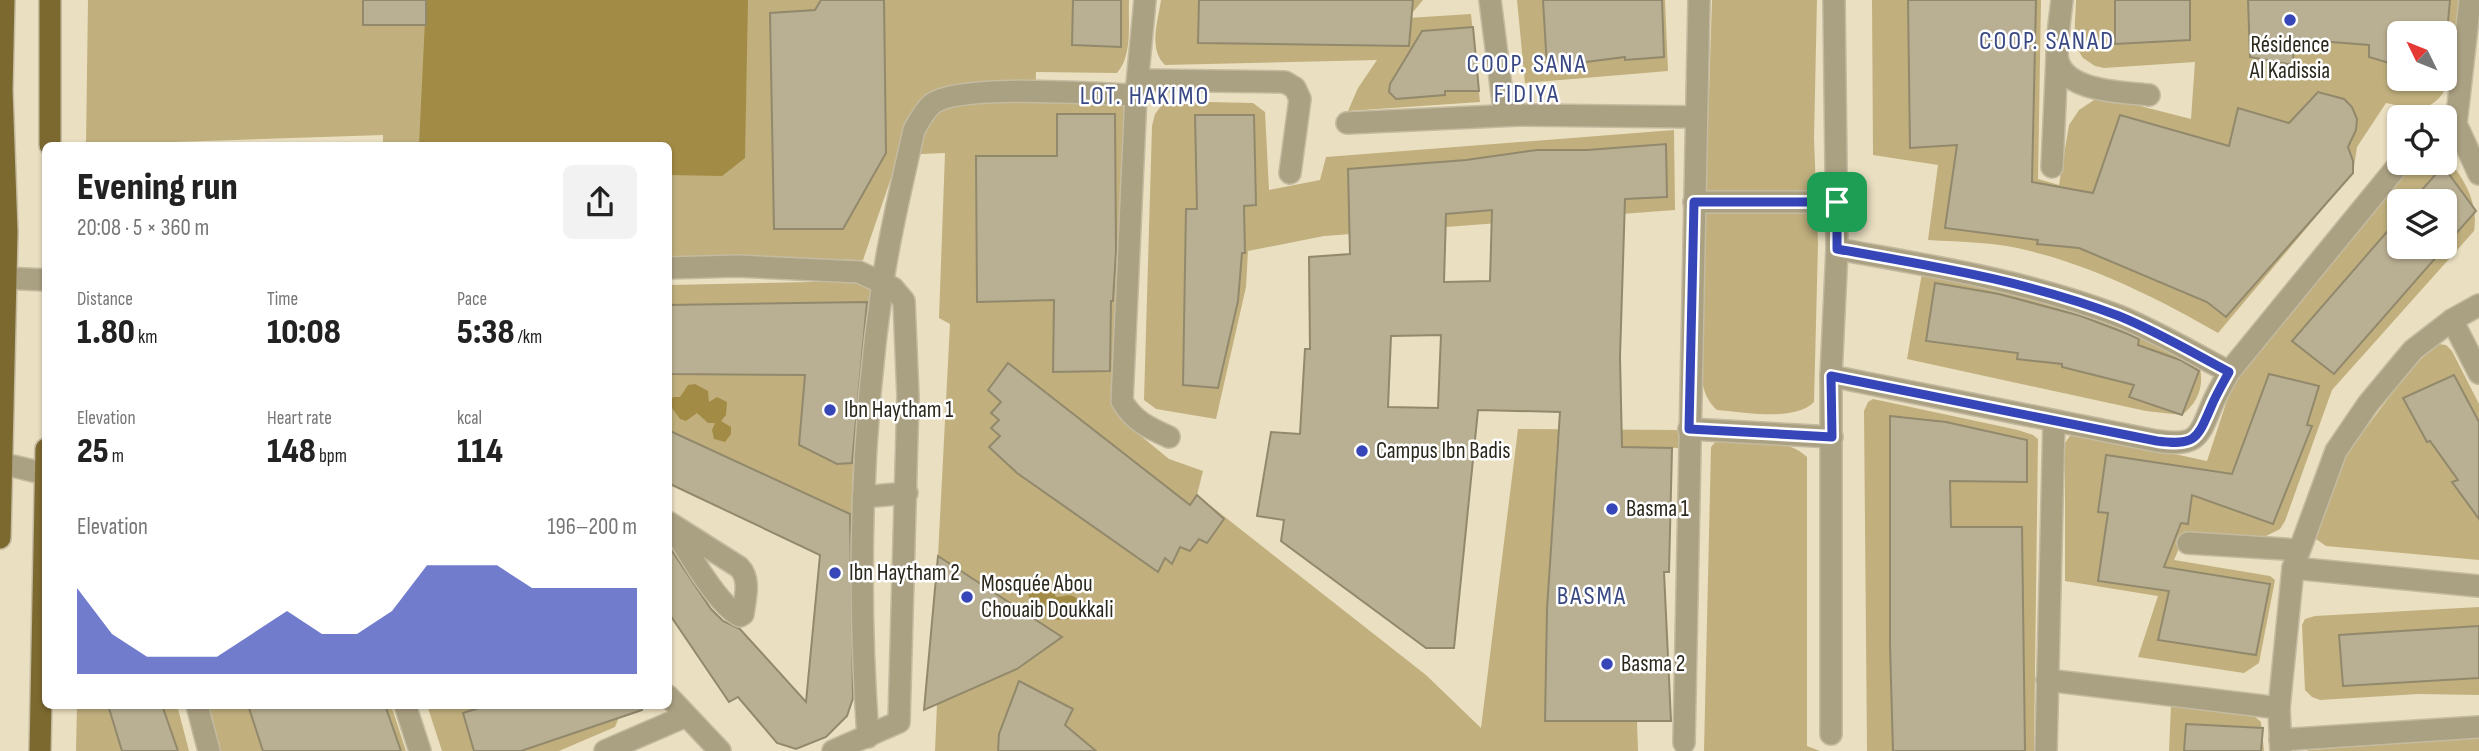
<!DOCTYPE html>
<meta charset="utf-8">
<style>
:root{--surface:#fff;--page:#f2f2f2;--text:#222;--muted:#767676;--accent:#3646b8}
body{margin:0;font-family:"Sofia Sans Condensed",sans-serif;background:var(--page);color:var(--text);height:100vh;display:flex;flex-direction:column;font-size:26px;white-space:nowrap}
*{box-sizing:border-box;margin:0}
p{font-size:23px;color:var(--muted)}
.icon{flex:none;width:38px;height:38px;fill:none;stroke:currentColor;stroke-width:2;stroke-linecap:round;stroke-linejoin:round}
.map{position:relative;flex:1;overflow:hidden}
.sheet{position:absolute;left:42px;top:142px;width:630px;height:567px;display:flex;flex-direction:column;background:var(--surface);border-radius:10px;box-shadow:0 2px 5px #0004}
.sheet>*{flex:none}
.needle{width:46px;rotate:313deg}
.controls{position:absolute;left:2387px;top:21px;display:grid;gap:14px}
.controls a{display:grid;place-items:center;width:70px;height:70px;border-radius:10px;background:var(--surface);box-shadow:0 2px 5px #0004;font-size:35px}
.pin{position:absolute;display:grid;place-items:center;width:60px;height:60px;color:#fff;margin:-30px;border-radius:14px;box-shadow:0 4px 10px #0006}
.round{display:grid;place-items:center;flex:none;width:74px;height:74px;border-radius:10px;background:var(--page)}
.overview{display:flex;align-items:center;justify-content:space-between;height:119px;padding:0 35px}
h1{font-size:38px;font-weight:800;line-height:52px}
.stats{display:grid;grid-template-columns:repeat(3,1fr);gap:10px;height:119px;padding:7px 35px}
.stats div{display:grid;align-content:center}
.stats b{font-size:35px;font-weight:800}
.stats small{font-size:19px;font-weight:400}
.stats p{font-size:19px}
.chart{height:196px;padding:14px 35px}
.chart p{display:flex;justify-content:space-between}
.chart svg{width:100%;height:126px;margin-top:7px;fill:var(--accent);opacity:.7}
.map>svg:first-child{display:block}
</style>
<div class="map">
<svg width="2479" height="751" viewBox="0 0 2479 751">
<rect width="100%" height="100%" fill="#eadfc1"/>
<g fill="#c1b07e" fill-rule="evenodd">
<path d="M88,0h1041c-1,23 4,55 -12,73l-81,-1 -1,30 87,3 4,4 4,318 39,32 34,12 -6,24 229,180 55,53 37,-299 162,1v18l-123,-2 -10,158 -2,117h92l1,30h-703l2,-47 80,-35 45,-32 -124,-81 12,-232 -11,-6 6,-165 -46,2 -36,105 -194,-3 -1,-112h-285v-10l-297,10z"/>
<path d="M1161,0h262l-15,18 63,-4 9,88 -132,9 10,-23 19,-28 -212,5c-17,-16 -7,-44 -4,-65z"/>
<path d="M1517,0h148l3,71 -143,12z"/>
<path d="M1712,0h105l-3,138 4,106 -4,158c-19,20 -71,10 -97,8 -13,-12 -14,-24 -17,-41z"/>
<path d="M1872,0h169l-3,179 21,6 10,-60 10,-15 15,-10 19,-1 78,20 4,-57 -91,6 -9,-2 -12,-8 -9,-14 2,-44h383c-3,31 2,104 -40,108 -11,1 -22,-3 -33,-5l-29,44 -4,26 -135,160c-57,-33 -123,-66 -188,-82 -33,-9 -68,-9 -102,-11l10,-75 -65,-10zM2399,33h46v46h-46z"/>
<path d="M1165,101l88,2 12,9 4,78 51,-10 6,-23 348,-27 1,80 -351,26 -76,15 -2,36 -30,132 -60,-10 -12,-9 8,-274 3,-12z"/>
<path d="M2445,155c18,23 34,46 29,76l-142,159 -47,131 -5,8 -16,8 -78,-5 -12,28 96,16 5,4 -16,83 -15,10 -106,-16 20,-61 -93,-15v-138l5,-7 6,-3 131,28 28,-85 174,-213h36zM2399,201h46v46h-46z"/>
<path d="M1922,273c95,18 196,42 278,95 4,20 -3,35 -18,47l-36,-4 -239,-52z"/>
<path d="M857,281l15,5 -19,177 -1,52 -183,-84v-146z"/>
<path d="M2438,344l8,1 6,6 27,53v156l-153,-14 -13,-9 34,-84 65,-86z"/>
<path d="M1873,399l145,31 15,5 5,4 -4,312h-167l-3,-340 4,-9z"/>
<path d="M1717,440c28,2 69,-4 90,17v289l13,5h-116l7,-304z"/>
<path d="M2479,607v88l-61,-1 -98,6 -8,-3 -7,-7 -3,-65 3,-6 10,-3z"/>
<path d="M77,705h100l12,46h-113z"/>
<path d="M206,705h185l15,46h-189z"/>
<path d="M427,705h197l-9,22 -56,24h-117z"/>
<path d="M2171,706l82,9 8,7 3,29h-95z"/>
<path d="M2479,738v13h-172l1,-1z"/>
</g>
<g fill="#a28b45">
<path d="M426,0h322l-3,158 -23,18 -53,-1 -1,-30h-249z"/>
<path d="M695,384l13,7 1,11 8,-5 10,5 -1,13 -5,6 10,6v7l-6,8 -11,-3 -2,-9 3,-7h-7l-11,-10 -11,8 -6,-2 -11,-15 4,-7h7l8,-12z"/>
<path d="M1040,579l9,2 7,16c10,0 14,-6 24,4 4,31 -53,22 -52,-12z"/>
</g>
<g fill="#b9af92" stroke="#92896c" stroke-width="2" fill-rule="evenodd">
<rect x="363" y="0" width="63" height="25"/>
<path d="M821,0h63l2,153 -43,76h-69l-4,-216 45,-3z"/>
<path d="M1073,0h48v47l-49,-2z"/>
<path d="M1199,0h214l-4,46 -211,-3z"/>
<path d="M1543,0h119l2,57 -39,3v-3l-78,10z"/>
<path d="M1908,0h128l-4,182 61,11 27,-78 109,31 9,-38 51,15 29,-31 26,7 8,8 5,12 -1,11 -8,17 5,14v12l-127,144 -19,-15 -128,-54 -42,-4 1,-4 -93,-12 12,-83 -47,3z"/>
<path d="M2115,0h75v40l-75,4z"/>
<path d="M2248,0h202l-3,33h-48v33l-30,-9v-12l-75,-6 -1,26 -43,-8z"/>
<path d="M1473,27l6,64h-34v4l-49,4 -7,-7 1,-8 32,-53z"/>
<path d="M1057,114h58l1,137 -3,50h-2l-1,70 -57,1 1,-72 -77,2 -1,-146h81z"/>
<path d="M1195,115h59l2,90 -12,1 1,47h-3l-4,48 -20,87 -35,-3 3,-176h11z"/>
<path d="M1666,144l1,53 -42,2 -5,158 2,90 50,1 -3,124h-5l7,149h-126l2,-112 13,-197 -82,-2 -24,238h-28l-145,-107 3,-21 -27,-4 14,-84 29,2 5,-85h5l-1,-92 41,-3 -2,-85 118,-9 71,-10h50zM1492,210l-2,71 -46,1 2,-68zM1441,335l-3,73 -50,-1 3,-71z"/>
<path d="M2443,166l33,45 -31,35v-45h-33z"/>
<path d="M2399,218v29h46l-111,127 -42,-33z"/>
<path d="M1935,283l64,11 82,22 47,18 11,5 -1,6 42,15 19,11 -17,44 -53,-18 5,-12 -72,-18v-3l-45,-5 1,-6 -92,-12z"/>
<path d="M867,302l-15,161 -15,1 -38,-19 6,-70 -137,-1v-69z"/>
<path d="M1008,363l182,142 7,-10 27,24 -17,24 -8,-4 -9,12 -10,-4 -8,17 -7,-6 -7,14 -141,-99 -28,-26 11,-11 -9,-8 8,-8 -8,-7 10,-11 -13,-12z"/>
<path d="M2269,374l50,12 -12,39 5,1 -39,98 -81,-29 -4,29 -7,-1 -17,44 106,17 -14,71 -98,-15 11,-49 -71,-10 10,-68 -10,-1 8,-57 126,19z"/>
<path d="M2454,375l25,47v97l-27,-37 6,-2 -28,-39 -3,1 -24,-44z"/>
<path d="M1890,416l56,6 81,18v42l-77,-1 1,46h71l3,224h-132l-3,-105z"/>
<path d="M668,430l182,84 3,184 -6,18 -21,21 -30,12 -19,-6 -39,-46 -9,5 -61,-90v-67l43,64 12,12 17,8 66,73 14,-147 -152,-72z"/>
<path d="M938,556l124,81 -45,32 -93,41z"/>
<path d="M2479,626v52l-136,8 -4,-51z"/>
<path d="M1019,681l54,28 -8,16 31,26h-98l1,-17z"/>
<path d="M108,705h54l16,46h-56z"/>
<path d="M248,705h137l16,46h-138z"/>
<path d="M488,705h153l1,5 -121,41h-47l-11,-38z"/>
<path d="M2186,724l77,4 -2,23h-77z"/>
</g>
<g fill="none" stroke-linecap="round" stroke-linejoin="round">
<g stroke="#c4baa0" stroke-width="24">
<g id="minor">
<path d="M1490,0l13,102 16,13 177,2"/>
<path d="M2062,0c-2,18 -5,37 -5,55 2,37 66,37 92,40"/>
<path d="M2470,0l-14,124 23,50"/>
<path d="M1138,80l147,2 10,6 5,11 -10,74"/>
<path d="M1136,95l-14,306c11,20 27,27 47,36"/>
<path d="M1347,123l172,-8"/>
<path d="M2052,167l5,-109"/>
<path d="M1694,202h143"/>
<path d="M1837,249c95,17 191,32 282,67 37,15 74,37 110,56"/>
<path d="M668,268l69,-2 122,6 34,16 11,13 4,96 -9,325 -66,29"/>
<path d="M5,278l41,2"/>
<path d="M2452,320l27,53"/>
<path d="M1831,376l326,65c39,5 41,-2 54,-34 5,-12 12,-24 18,-35l171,-209"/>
<path d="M1689,429l143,8"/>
<path d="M0,463l46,11"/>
<path d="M863,497l44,-4"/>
<path d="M668,522l71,45c12,12 6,31 4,47l-3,2c-23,-11 -55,-69 -69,-92"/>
<path d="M2188,543l111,7"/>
<path d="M2293,568l186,18"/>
<path d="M2047,680l232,28"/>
<path d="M668,696l52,55"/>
<path d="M197,705l12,46"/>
<path d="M405,705l15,46"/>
<path d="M1831,734v-358l6,-127 -3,-249"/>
<path d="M868,737c-11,-152 -7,-305 15,-456 7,-50 20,-101 31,-151 5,-9 10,-19 18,-26 27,-21 165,-10 204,-9l9,-95"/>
<path d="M2280,740l199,-13"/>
<path d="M1684,743l15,-743"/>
<path d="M605,751l81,-35"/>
<path d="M2046,751l8,-330"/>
<path d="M2281,751l-2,-43 14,-140 43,-117 32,-47 45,-54 39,-30 27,-15"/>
</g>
</g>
<g stroke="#c4baa0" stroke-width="24">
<g id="major">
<path d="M50,0v145"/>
<path d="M0,538l7,-306 -5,-142 2,-90"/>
<path d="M40,751l6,-302"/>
</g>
</g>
<use href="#minor" stroke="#aaa082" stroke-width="21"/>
<use href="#major" stroke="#7c6930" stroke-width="21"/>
</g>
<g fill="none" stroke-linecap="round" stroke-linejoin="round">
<g stroke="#fff" stroke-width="14">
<path id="route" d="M1694,202h143v47c95,17 191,32 282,67 37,15 74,37 110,56 -6,11 -13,23 -18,35 -14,32 -15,39 -54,34l-326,-65 1,61 -143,-8z"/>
</g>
<use href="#route" stroke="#3646b8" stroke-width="9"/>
</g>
<g fill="#3646b8" stroke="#fff" stroke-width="2.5">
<circle cx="2290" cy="20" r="7"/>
<circle cx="830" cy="410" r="7"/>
<circle cx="1362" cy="451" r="7"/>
<circle cx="1612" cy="509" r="7"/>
<circle cx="835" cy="573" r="7"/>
<circle cx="967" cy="597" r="7"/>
<circle cx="1607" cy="664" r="7"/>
</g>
<g text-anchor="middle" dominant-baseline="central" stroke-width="5" stroke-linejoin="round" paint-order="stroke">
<g font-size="23" fill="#2b271b" stroke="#fff" text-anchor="start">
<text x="2290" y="45" text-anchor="middle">Résidence<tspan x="2290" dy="26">Al Kadissia</tspan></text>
<text x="844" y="410">Ibn Haytham 1</text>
<text x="1376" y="451">Campus Ibn Badis</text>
<text x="1626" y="509">Basma 1</text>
<text x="849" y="573">Ibn Haytham 2</text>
<text x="981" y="584">Mosquée Abou<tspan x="981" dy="26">Chouaib Doukkali</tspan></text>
<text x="1621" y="664">Basma 2</text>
</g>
<g font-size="26" letter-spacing="2" fill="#394883" stroke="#fff">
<text x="2047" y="41">COOP. SANAD</text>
<text x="1527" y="64">COOP. SANA<tspan x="1527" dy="30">FIDIYA</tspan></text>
<text x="1145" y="96">LOT. HAKIMO</text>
<text x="1592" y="596">BASMA</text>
</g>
</g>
</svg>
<div class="controls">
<a><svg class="needle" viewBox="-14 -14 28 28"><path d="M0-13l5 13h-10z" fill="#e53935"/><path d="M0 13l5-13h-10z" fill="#767676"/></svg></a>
<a><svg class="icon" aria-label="locate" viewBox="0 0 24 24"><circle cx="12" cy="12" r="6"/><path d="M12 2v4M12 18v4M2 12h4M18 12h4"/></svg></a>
<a><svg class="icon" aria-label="layers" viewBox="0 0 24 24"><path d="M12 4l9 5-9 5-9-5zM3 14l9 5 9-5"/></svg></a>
</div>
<div class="pin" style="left:1837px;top:202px;background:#1e9e55"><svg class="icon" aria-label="arrive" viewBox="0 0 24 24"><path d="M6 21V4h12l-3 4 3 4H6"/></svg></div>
<section class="sheet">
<div class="overview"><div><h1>Evening run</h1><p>20:08 · 5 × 360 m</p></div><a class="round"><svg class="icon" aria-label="share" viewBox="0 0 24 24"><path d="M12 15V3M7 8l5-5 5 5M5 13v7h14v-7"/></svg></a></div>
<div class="stats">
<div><p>Distance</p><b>1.80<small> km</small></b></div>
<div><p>Time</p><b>10:08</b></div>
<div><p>Pace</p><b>5:38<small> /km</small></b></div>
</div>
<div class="stats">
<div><p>Elevation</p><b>25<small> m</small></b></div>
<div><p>Heart rate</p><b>148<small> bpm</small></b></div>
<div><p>kcal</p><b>114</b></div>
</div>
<div class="chart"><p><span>Elevation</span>196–200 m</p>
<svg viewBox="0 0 160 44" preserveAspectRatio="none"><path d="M0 44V14L10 30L20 38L30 38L40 38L50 30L60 22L70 30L80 30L90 22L100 6L110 6L120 6L130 14L140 14L150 14L160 14V44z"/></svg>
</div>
</section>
</div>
